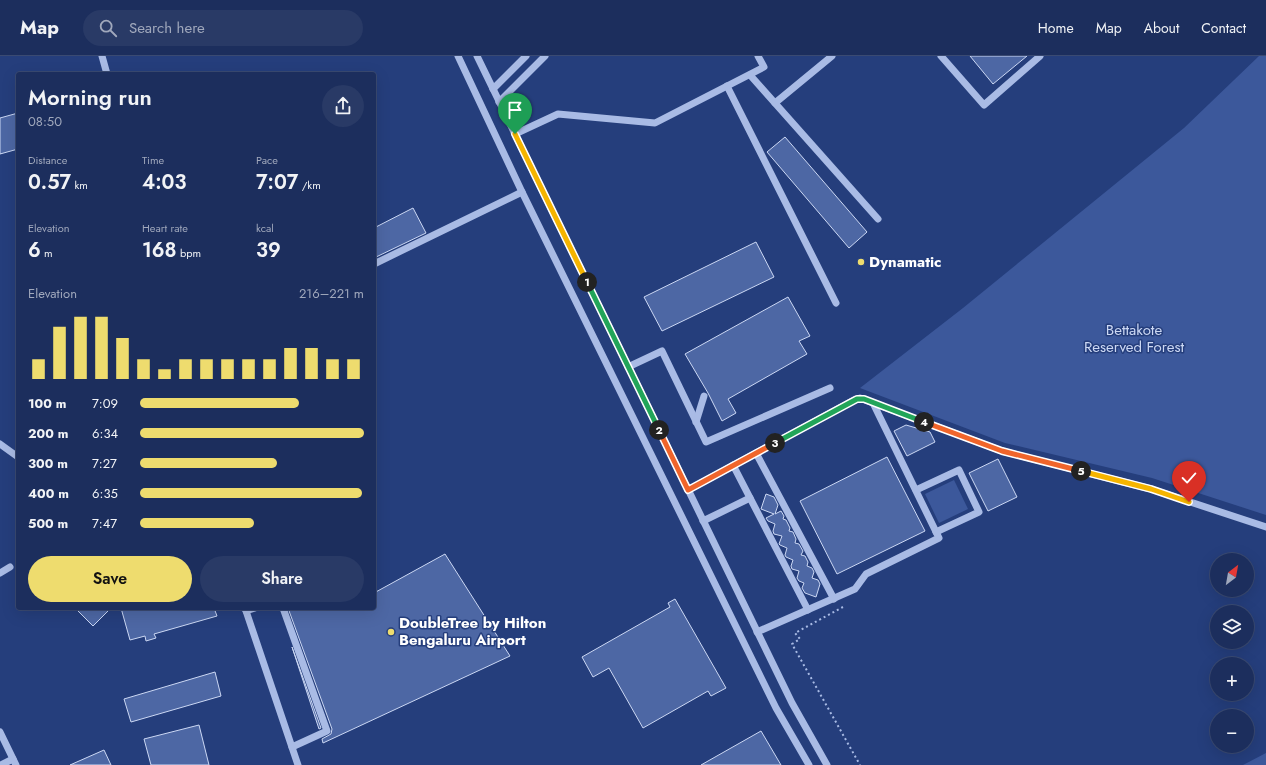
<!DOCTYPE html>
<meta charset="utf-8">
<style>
:root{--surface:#1c2e5d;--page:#293a66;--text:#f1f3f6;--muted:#a0a8bc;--line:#3a4a72;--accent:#eedc6e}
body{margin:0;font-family:Jost,sans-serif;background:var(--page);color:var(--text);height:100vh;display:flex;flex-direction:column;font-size:15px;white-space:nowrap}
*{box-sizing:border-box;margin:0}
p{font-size:13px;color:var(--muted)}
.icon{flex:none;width:22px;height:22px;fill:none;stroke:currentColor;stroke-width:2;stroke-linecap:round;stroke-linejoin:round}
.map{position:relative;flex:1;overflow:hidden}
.panel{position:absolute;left:16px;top:16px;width:360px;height:538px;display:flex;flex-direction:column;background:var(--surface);border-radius:4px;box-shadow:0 4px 16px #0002,0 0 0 1px var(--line)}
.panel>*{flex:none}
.needle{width:26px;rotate:31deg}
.controls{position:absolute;left:1210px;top:497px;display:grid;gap:8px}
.controls a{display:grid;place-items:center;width:44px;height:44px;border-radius:50%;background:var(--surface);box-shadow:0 4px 16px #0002,0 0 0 1px var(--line);font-size:20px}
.pin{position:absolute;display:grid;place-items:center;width:34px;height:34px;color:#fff;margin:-41px -17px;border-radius:50% 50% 50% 0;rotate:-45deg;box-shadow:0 0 4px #0007}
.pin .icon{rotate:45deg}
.km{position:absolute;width:20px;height:20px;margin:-10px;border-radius:50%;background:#222;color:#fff;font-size:11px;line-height:20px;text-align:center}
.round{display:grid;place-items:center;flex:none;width:42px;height:42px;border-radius:21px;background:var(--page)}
.headline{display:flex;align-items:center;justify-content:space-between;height:68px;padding:0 12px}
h1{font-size:22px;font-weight:600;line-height:30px}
.metrics{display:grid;grid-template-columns:repeat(3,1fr);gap:6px;height:68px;padding:4px 12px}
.metrics div{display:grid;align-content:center}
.metrics b{font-size:20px;font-weight:600}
.metrics small{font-size:11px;font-weight:400}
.metrics p{font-size:11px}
.chart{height:112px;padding:8px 12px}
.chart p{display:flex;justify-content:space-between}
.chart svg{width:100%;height:72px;margin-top:4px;stroke:var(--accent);stroke-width:6}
.cta{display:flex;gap:8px;margin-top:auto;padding:8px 12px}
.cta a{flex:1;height:46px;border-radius:24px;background:var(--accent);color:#111;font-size:16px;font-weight:600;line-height:46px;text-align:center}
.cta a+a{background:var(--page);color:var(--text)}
ul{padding:0 12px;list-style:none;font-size:13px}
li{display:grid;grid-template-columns:64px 48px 1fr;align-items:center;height:30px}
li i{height:10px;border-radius:5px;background:var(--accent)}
header{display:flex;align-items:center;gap:24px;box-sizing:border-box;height:56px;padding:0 20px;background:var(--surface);border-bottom:1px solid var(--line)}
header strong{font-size:19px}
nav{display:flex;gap:22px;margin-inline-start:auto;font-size:14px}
.search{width:280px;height:36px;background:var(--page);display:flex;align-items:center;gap:10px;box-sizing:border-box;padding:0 14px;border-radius:22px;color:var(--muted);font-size:15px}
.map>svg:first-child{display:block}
</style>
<header>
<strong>Map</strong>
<div class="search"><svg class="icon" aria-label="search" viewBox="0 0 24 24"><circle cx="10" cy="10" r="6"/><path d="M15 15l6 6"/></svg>Search here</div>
<nav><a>Home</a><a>Map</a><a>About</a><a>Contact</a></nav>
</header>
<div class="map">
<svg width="1266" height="709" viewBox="0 0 1266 709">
<rect width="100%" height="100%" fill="#253e7c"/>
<g fill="#3c589b">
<path d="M1259,0h7v459l-114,-37 -147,-35 -145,-55 103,-80 221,-180z"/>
<path d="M954,424l14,29 -29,14 -14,-29z"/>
<path d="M1266,697v12h-23z"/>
</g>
<g fill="#4d67a4" stroke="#ccd8f4">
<path d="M970,0h57l-34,28z"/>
<path d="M18,57v36l-18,5v-36z"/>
<path d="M785,81l82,95 -18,16 -82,-96z"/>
<path d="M413,152l13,25 -52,25v-30z"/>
<path d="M756,186l18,35 -112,54 -18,-34z"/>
<path d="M788,241l22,39 -11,5 8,13 -79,45 8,14 -14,8 -14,-28 -23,-39z"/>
<path d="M906,369l24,7 5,10 -28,14 -13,-25z"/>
<path d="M887,401l38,74 -88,43 -37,-73z"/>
<path d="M998,403l19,38 -29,14 -19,-38z"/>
<path d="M766,438l8,3 4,8 -3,9 6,-3 3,5 -1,3 3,1 4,8 -1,3 4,1 3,7 -1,4 4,1 4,7 -2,4 4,1 3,6 -1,4 5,2 2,4 -2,6 6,2 2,4 -4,13 -11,-4 -3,-5 2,-5 -5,-2 -2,-3 2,-7 -7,-2 -1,-3 2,-6 -7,-3 -1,-2 2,-7 -7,-3 -1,-1 3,-8 -8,-2 -1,-3 2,-7 -7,-3 -2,-3 8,-4 -13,-5z"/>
<path d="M445,498l65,102 -187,87 -1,-4 9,-5 1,-5 -44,-121h86v-15z"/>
<path d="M675,543l51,89 -15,8 -3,-5 -65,37 -34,-60 -16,9 -11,-20 88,-50 -2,-4z"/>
<path d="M75,552h36l-18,18z"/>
<path d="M121,552h93l3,8 -63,18 2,4 -10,3 -1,-5 -15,4z"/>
<path d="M292,591l29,81 -2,1z"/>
<path d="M215,616l6,24 -90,26 -7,-23z"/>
<path d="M199,669l10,40h-58l-7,-26z"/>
<path d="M761,675l20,34h-80z"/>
<path d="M104,694l7,15h-41z"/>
</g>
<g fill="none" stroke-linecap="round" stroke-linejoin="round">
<path stroke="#a9bbe5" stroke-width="2" stroke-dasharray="2 3" stroke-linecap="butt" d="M843,551l-48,26 5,6 -8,5 68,121"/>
<g stroke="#a9bbe5" stroke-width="7">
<path d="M102,0l5,18"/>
<path d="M458,0l64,136 254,516 33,57"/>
<path d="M477,0l315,647 35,62"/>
<path d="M941,0l43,49 56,-49"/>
<path d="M750,19l128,144"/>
<path d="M727,30l109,217"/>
<path d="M493,33l33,-33"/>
<path d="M499,46l46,-46"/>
<path d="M775,47l57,-47"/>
<path d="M515,78l43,-20 97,9 109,-56 -6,-11"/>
<path d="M374,208l148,-72"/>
<path d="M628,311l34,-16 44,91 124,-54"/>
<path d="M696,366l8,-26"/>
<path d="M0,388l18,13"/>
<path d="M756,397l78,146"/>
<path d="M733,409l75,145"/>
<path d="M688,434l166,-90 6,-2 142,53 149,38 115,38"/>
<path d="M916,434l43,-20 20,42 -43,20"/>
<path d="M703,465l47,-23"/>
<path d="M0,517l10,-6"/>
<path d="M245,552l53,157"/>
<path d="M283,552l44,123 -35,16"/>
<path d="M246,555l9,-3"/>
<path d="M757,576l98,-43 11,-15 73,-36 -66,-135"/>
<path d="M0,676l16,33"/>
<path d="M1,709l12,-6"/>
</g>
</g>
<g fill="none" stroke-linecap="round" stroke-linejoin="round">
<g stroke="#fff" stroke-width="8">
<path id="split-1" d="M515,78l72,148"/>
</g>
<g stroke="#fff" stroke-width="8">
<path id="split-2" d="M587,226l72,148"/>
</g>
<g stroke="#fff" stroke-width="8">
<path id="split-3" d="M659,374l29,60 87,-47"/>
</g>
<g stroke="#fff" stroke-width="8">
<path id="split-4" d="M775,387l82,-44h7l60,23"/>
</g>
<g stroke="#fff" stroke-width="8">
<path id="split-5" d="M924,366l78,29 79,20"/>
</g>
<g stroke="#fff" stroke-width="8">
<path id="split-6" d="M1081,415l70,18 38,13"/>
</g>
<use href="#split-1" stroke="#f5b400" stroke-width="5"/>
<use href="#split-2" stroke="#22a559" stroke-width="5"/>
<use href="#split-3" stroke="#f0652b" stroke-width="5"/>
<use href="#split-4" stroke="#22a559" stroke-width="5"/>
<use href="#split-5" stroke="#f0652b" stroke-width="5"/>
<use href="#split-6" stroke="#f5b400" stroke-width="5"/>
</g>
<g fill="#eedc6e" stroke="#253e7c" stroke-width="1.5">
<circle cx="861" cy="206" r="4"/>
<circle cx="391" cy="576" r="4"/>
</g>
<g text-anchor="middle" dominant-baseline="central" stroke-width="3" stroke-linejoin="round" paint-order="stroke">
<g font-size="15" font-weight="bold" fill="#fff" stroke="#253e7c" text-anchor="start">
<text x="869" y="206">Dynamatic</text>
<text x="399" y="567">DoubleTree by Hilton<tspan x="399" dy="17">Bengaluru Airport</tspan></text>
</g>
<g font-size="15" fill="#ccd8f4" stroke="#253e7c">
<text x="1134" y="274">Bettakote<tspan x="1134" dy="17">Reserved Forest</tspan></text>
</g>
</g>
</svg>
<div class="controls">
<a><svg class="needle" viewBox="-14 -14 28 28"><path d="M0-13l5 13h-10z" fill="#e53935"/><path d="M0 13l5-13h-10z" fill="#a0a8bc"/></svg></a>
<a><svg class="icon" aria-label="layers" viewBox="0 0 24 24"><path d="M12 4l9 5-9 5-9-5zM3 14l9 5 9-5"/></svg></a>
<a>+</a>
<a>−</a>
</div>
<div class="pin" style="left:515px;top:78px;background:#1e9e55"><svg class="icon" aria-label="arrive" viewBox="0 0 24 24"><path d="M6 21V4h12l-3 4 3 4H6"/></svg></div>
<div class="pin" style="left:1189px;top:446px;background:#d93025"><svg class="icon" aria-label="check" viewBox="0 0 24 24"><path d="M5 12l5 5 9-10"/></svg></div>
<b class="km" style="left:587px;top:226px">1</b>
<b class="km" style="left:659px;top:374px">2</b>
<b class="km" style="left:775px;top:387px">3</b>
<b class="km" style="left:924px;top:366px">4</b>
<b class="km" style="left:1081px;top:415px">5</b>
<section class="panel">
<div class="headline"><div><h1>Morning run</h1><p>08:50</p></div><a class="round"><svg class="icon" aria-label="share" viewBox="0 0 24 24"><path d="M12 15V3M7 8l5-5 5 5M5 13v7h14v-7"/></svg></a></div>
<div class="metrics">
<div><p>Distance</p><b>0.57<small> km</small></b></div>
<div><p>Time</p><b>4:03</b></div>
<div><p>Pace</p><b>7:07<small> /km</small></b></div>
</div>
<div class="metrics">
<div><p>Elevation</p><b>6<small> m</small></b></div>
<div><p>Heart rate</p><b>168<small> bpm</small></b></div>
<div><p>kcal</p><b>39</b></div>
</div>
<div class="chart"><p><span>Elevation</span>216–221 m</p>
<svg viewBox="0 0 160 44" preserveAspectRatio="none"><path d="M5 44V32M15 44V12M25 44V6M35 44V6M45 44V19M55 44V32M65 44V38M75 44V32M85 44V32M95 44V32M105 44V32M115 44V32M125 44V25M135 44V25M145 44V32M155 44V32"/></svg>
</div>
<ul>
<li><b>100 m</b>7:09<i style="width:71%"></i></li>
<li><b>200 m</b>6:34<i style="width:100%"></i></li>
<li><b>300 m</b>7:27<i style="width:61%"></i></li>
<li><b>400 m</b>6:35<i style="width:99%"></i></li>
<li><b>500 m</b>7:47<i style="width:51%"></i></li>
</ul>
<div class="cta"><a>Save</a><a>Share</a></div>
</section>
</div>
